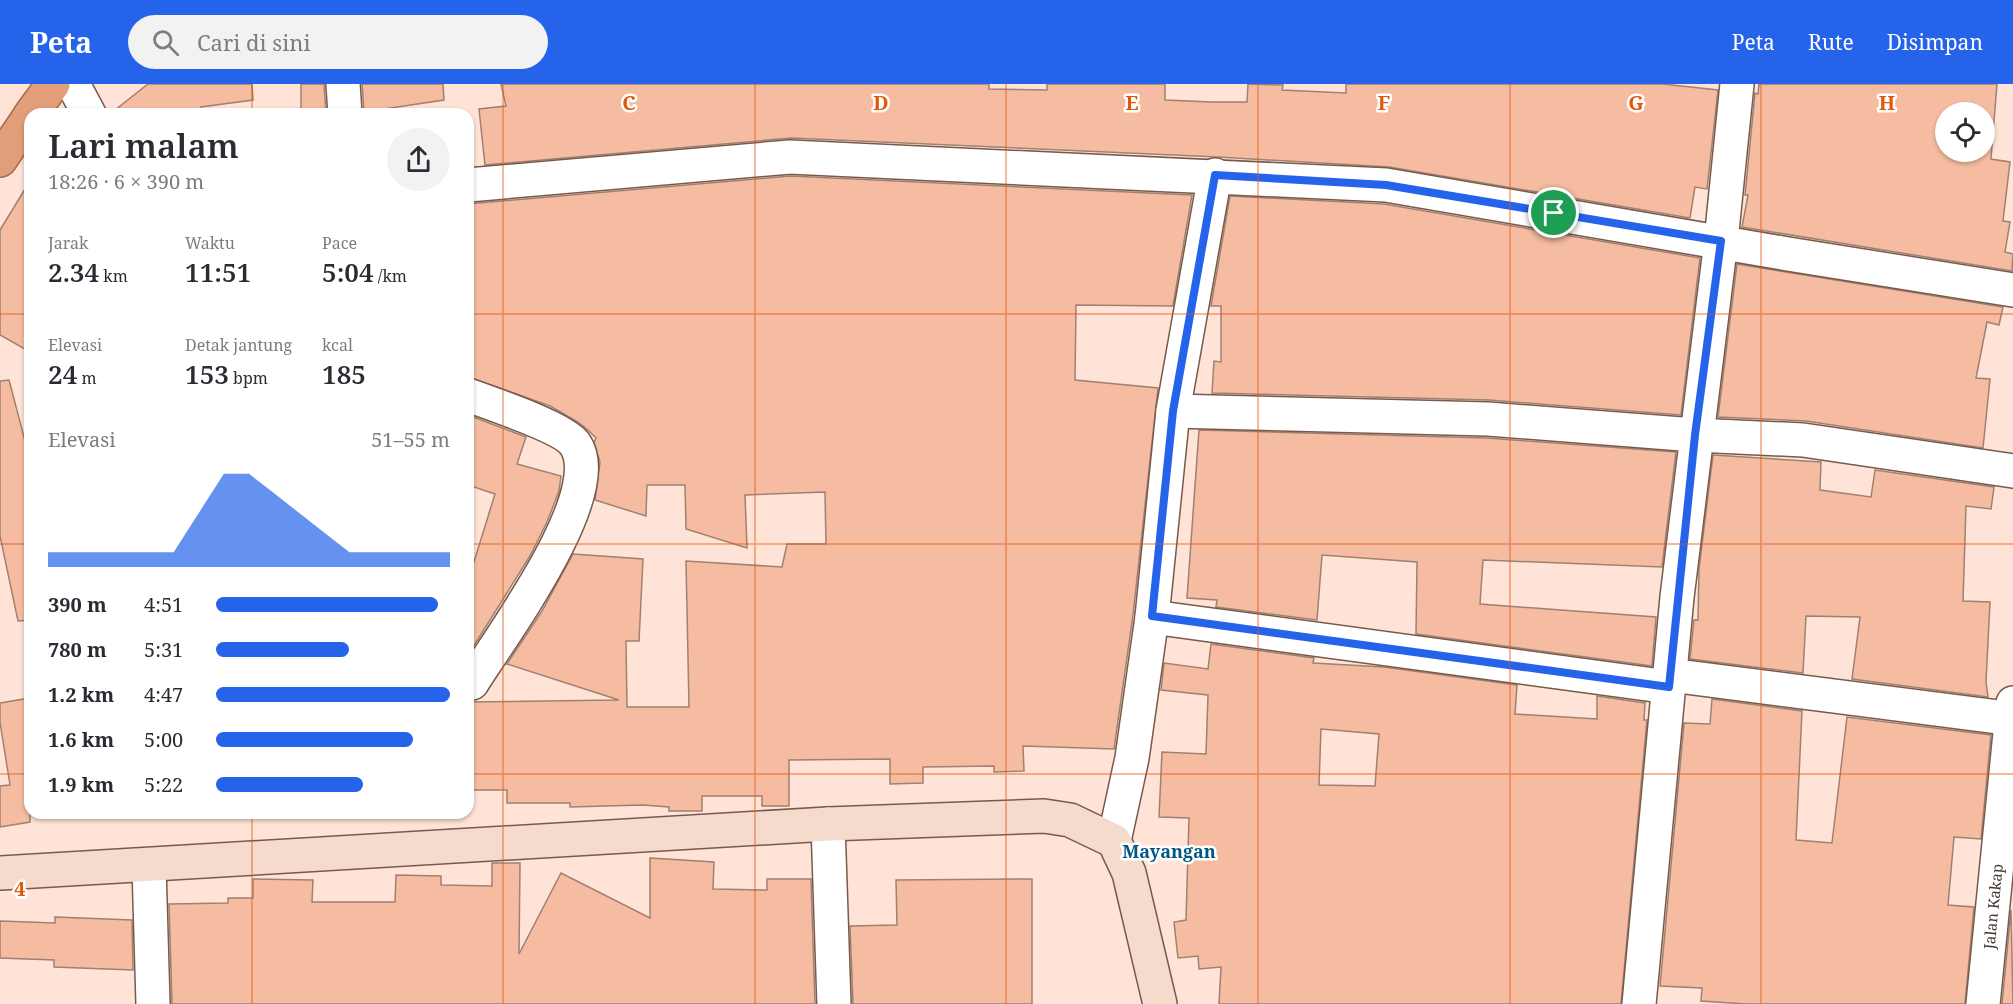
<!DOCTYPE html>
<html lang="id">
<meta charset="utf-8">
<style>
:root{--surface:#fff;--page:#f2f2f3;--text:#2b2b33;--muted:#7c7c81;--accent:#2563eb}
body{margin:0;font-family:"Noto Serif",serif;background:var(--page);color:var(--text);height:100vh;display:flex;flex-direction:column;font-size:22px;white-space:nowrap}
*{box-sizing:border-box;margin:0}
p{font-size:20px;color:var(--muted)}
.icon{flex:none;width:33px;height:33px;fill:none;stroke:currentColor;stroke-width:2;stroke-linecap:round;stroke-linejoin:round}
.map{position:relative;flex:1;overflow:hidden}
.panel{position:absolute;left:24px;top:24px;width:450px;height:711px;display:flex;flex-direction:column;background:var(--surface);border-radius:18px;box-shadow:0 2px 4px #0004}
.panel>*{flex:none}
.tools{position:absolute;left:1935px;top:18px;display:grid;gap:12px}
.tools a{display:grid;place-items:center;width:60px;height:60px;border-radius:50%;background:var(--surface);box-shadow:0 2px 4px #0004;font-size:30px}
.pin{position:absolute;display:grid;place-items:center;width:51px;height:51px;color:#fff;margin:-26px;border:3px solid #fff;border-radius:50%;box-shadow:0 2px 6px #0007}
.round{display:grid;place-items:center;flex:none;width:63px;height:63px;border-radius:32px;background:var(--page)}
.headline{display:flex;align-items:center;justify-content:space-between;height:102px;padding:0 24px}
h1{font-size:33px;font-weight:600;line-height:45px}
.figures{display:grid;grid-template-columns:repeat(3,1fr);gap:9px;height:102px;padding:6px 24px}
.figures div{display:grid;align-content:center}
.figures b{font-size:26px;font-weight:600}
.figures small{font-size:16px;font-weight:400}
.figures p{font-size:16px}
.chart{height:168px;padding:12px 24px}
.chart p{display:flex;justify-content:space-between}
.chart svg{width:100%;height:108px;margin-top:6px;fill:var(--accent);opacity:.7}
ul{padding:0 24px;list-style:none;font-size:20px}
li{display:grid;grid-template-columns:96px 72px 1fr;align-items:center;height:45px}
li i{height:15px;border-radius:8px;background:var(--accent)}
header{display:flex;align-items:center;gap:36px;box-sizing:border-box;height:84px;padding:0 30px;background:var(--accent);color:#fff}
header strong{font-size:28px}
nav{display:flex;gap:33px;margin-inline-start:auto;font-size:21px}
.search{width:420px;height:54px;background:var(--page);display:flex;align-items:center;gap:15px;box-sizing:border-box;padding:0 21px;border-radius:33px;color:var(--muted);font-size:22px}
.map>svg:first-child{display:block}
</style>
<header>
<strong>Peta</strong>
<div class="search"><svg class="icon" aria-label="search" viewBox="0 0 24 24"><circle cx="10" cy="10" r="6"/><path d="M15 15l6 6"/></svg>Cari di sini</div>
<nav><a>Peta</a><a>Rute</a><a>Disimpan</a></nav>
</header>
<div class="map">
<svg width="2013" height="920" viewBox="0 0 2013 920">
<rect width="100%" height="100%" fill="#ffe3d6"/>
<g fill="#f5bca1" stroke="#a08072" stroke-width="1.5" fill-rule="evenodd">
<path d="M148,0h104l1,16 -52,7 1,7h-92z"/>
<path d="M301,0h23l2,30h-25z"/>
<path d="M362,0h81l1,16 -80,12z"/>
<path d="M501,0h488v5l58,1v-6h118v16l47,2h35l1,-18 35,1 -1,5 64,3v-9h317l55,6 -11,99 -12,-2 -5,31 -301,-51 -171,-10 -427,-19 -306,27 -6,-56 27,-3z"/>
<path d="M1759,0h238l-6,75 19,3 -7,59 7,1 -5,30 8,2 -1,17 -270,-44 6,-32h-3l10,-102 3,1zM1946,28h38v40h-38z"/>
<path d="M790,92l402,19 -19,111 -97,-1 -1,75 83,8 -25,227 -19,134 -91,-3 1,25 -30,1v-6l-71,1v16l-33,1v-25l-101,1v46h-27v-10h-60v15h-33v-4l-26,-2 -73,2v-4h-63v-13h-39l3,-88 148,-2 -112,-36 35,-53 31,-57 70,5 -4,82h-13l1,66h62l-3,-146 96,6 5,-23h39l-1,-52 -80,3 2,53 -61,-19 -1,-44h-38l-1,31 -51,-16 5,-38 -6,-19 2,-5 -8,-8 -10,-8 -28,-16 -82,-29v-173z"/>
<path d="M30,97v171l-30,-17v-105z"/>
<path d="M1230,112l154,8 316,54 -19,157 -192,-15 -277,-7 2,-32 7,1v-56h-10z"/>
<path d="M1737,180l266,43 -4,18 -12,-3 -11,56 14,1 -7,69 -177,-27 -88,-4z"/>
<path d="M9,296l16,61 5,-1v180l-12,1 -18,-85v-155z"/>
<path d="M468,331l58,22 -9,27 44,12 -2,15 -12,31 -17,34 -60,96 -2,-89 5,2 22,-71 -27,-9z"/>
<path d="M1199,346l288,8 189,14 -14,115 -179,-7 -3,44 176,13 -4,49 -236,-32 1,-72 -95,-7 -5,65 -101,-13 1,-7 -30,-2z"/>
<path d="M1713,371l108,7 -1,28 51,7 4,-27 119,17 -3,22 -25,-3 -3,95 27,1 -4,80 2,15 -136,-18 8,-62 -54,-1 -3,57 -113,-14 4,-39h4l1,-51z"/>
<path d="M1211,560l103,14 -1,5 71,4 133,18 -2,29 82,5v-23l48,7 -1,17h3l-26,284h-402l2,-37 -22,2 -1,-13 -20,2 -4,-36 12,-2 3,-102 -30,-1 3,-65 44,2 2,-59 -47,-5 3,-27 44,6zM1321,645l58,5 -4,52 -56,-1z"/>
<path d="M30,614v124l-30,5v-41l10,-1 -10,-63v-19z"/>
<path d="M1712,615l90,12 -6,129 36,3 15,-126 144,18 -10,104 -27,-2 -6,68 26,2 -9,97h-219l-45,-3 1,-13 -42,-2 24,-263 26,1z"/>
<path d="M650,774l64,4 -1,27 54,1v-11h44l4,125h-643l-3,-100 59,-1v-5h25v-19l60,1 -1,22h83l1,-27 45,1v9l51,1v-23h28l-1,91 42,-81 89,45z"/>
<path d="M1032,795v125h-179l-3,-78 47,-1 -1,-45z"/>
<path d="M2011,826l2,94h-11z"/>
<path d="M55,833l77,3 1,50 -79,-3v-7l-54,-2v-37l55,2z"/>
</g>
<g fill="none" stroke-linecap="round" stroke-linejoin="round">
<g stroke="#775a4c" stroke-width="36">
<g id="minor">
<path d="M73,0l16,30"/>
<path d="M343,0l2,30"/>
<path d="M468,101l322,-28 596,28 402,69 225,36"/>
<path d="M468,311c22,8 96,33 107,49 34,49 -76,195 -103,239"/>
<path d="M1173,327l315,8 207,16 108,5 210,31"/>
<path d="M1152,533l517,70"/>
<path d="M1670,591l343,44"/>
<path d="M828,740l6,180"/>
<path d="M1114,757l18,-83 20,-141 21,-206 42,-236"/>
<path d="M149,782l4,138"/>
<path d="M1639,920l38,-407 44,-356 16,-157"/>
<path id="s1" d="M1983,920l30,-301"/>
</g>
</g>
<g stroke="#775a4c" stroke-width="36">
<path id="secondary" d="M0,789l828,-49 216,-8 26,4 44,21 15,32 31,131"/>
</g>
<g stroke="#a66b49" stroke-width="36">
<g id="trunk">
<path d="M31,30l22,-30"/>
<path d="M0,76l30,-44"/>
</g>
</g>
<use href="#minor" stroke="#fff" stroke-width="33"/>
<use href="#secondary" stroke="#f4dbcc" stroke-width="33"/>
<use href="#trunk" stroke="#e29e78" stroke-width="33"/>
</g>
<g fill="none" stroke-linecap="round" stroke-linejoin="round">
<g stroke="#fff" stroke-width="12">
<path id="route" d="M1215,91l171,10 335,56 -26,194 -26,252 -517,-71 21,-205z"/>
</g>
<use href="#route" stroke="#2563eb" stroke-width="8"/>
</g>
<path fill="none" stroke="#e0570e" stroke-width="1.5" stroke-opacity="0.55" d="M252,0v30M503,0v920M755,0v920M1006,0v920M1258,0v920M1510,0v920M1761,0v920M0,230h30M468,230h1545M0,460h30M468,460h1545M0,690h30M468,690h1545M252,729v191"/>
<g text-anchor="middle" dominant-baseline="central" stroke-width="5" stroke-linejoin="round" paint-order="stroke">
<g font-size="15" fill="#453831" stroke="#fff">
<text stroke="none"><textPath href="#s1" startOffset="98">Jalan Kakap</textPath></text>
</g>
<g font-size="18" font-weight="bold" fill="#015782" stroke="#fff">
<text x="1169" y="767">Mayangan</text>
</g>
</g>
<g font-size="20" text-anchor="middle" font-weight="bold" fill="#e0570e" stroke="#fff" stroke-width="5" stroke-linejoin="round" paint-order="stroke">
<text x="629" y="26">C</text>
<text x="881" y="26">D</text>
<text x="1132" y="26">E</text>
<text x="1384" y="26">F</text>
<text x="1636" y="26">G</text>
<text x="1887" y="26">H</text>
<text x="20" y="812">4</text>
</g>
</svg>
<div class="tools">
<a><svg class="icon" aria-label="locate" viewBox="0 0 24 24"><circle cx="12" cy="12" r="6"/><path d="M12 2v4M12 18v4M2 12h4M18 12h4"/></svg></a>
</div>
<div class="pin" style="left:1554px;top:129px;background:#1e9e55"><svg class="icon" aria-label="arrive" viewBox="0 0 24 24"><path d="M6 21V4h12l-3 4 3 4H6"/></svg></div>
<section class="panel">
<div class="headline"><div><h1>Lari malam</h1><p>18:26 · 6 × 390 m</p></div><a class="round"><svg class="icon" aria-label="share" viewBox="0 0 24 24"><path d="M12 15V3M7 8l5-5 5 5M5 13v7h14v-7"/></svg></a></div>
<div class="figures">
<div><p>Jarak</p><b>2.34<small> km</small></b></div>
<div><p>Waktu</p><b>11:51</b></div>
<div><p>Pace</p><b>5:04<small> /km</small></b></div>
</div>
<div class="figures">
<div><p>Elevasi</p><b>24<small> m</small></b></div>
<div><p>Detak jantung</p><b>153<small> bpm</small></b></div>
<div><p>kcal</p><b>185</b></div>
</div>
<div class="chart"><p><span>Elevasi</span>51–55 m</p>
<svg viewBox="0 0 160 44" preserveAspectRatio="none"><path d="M0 44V38L10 38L20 38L30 38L40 38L50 38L60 22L70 6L80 6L90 14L100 22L110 30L120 38L130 38L140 38L150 38L160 38V44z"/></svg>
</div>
<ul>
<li><b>390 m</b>4:51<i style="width:95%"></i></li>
<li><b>780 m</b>5:31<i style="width:57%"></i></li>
<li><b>1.2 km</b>4:47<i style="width:100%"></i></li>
<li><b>1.6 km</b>5:00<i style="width:84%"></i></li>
<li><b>1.9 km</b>5:22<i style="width:63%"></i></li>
</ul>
</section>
</div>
